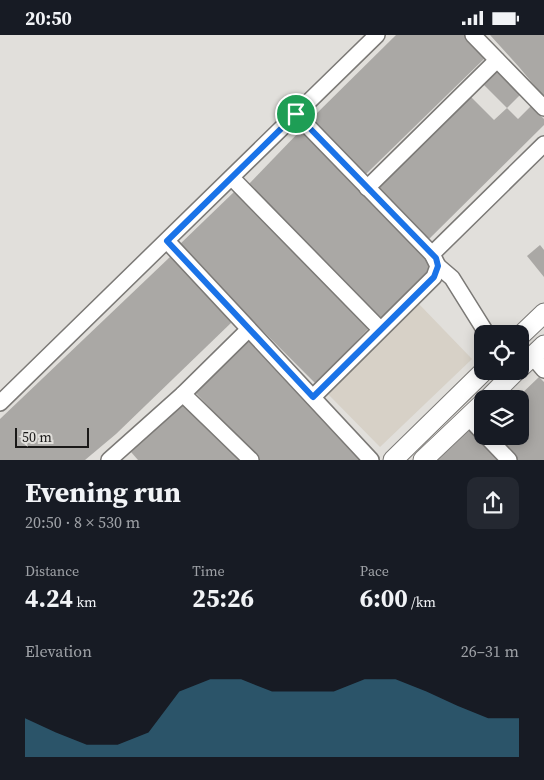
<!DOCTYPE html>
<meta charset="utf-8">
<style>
:root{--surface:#171b24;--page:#242831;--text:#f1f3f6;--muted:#9ea1a6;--accent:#346d87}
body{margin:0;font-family:"Source Serif 4",serif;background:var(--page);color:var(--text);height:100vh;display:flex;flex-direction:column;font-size:19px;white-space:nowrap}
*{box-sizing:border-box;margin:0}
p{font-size:16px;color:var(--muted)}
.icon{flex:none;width:28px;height:28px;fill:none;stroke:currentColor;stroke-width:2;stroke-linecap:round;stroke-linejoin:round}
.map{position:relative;height:425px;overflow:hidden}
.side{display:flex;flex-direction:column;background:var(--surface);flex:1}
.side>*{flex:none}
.buttons{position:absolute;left:474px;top:290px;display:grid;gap:10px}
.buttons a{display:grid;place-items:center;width:55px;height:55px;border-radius:10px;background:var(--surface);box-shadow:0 2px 12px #0003;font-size:25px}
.scale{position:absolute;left:15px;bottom:12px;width:74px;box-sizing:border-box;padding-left:5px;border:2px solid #1a1918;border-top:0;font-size:14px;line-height:18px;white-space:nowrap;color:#1a1918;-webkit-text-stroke:4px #e1dfdb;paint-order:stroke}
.pin{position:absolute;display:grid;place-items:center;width:42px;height:42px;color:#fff;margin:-21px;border:2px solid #fff;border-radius:50%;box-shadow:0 1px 5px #0007}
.round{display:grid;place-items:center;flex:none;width:52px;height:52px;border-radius:10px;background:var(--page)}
.overview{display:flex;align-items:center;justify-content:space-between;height:85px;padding:0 25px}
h1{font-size:28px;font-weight:700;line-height:38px}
.stats{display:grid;grid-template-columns:repeat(3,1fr);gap:8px;height:85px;padding:5px 25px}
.stats div{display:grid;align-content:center}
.stats b{font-size:25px;font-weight:700}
.stats small{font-size:14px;font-weight:400}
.stats p{font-size:14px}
.chart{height:140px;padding:10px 25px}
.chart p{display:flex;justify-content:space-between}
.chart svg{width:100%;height:90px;margin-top:5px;fill:var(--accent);opacity:.7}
.status{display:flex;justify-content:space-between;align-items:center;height:35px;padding:0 25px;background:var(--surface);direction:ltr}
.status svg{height:14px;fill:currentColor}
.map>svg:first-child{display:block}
</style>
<div class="status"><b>20:50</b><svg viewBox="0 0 49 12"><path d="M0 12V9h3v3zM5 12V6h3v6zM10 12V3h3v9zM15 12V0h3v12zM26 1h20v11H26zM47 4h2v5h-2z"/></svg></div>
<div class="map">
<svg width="544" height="425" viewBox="0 0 544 425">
<rect width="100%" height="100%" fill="#e1dfdb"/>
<path fill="#d7d1c7" d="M417,267l55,57 -92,88 -54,-55z"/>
<g fill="#aaa8a5">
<path d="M396,0h69l21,22 -122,119 -54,-56z"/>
<path d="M490,0h54v62l-25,-30z"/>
<path d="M496,32l26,26 -15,15 -26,-26z"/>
<path d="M467,58l27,27 13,-12 11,11 13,-13 13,13v6l-118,117 -53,-55z"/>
<path d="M301,95l134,136 -53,54 -136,-133z"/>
<path d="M235,156l135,136 -54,57 -138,-138z"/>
<path d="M540,210l4,5v27l-17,-21z"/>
<path d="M171,221l62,65 -117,113 -31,26h-85v-41z"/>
<path d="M248,304l24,26 93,95h-106l-66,-70z"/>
<path d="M539,342l5,5v78h-26l-24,-24h26v-37h-4z"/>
<path d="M185,365l58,60h-105l-7,-8z"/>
<path d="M469,395l30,30h-61z"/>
</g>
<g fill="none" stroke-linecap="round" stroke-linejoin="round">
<g stroke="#7b7976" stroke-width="18">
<g id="minor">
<path d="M473,0l71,73"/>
<path d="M296,79l136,140 6,12 -4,11 -121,120"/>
<path d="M232,143l148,151"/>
<path d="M367,153l130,-128"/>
<path d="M167,206l204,219"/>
<path d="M432,219l112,-110"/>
<path d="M438,231l14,12 35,56"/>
<path d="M532,321l12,14"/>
<path d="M183,359l68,66"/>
<path d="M0,368l377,-368"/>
<path d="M468,382l14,15"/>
<path d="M486,401l23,24"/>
<path d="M109,425l74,-66 65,-64"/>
</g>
</g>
<g stroke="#7b7976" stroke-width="21">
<g id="major">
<path d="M520,301l24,-23"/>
<path d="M520,333l24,-23"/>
<path d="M488,364l28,-28"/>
<path d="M393,425l91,-89"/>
<path d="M423,425l59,-56"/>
</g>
</g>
<use href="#minor" stroke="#fff" stroke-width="15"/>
<use href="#major" stroke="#fff" stroke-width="19"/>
</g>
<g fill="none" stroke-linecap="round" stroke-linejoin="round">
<g stroke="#fff" stroke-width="10">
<path id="route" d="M296,79l140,144 2,8 -4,11 -121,120 -146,-156z"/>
</g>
<use href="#route" stroke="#1a73e8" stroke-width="6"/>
</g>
</svg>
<div class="buttons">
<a><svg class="icon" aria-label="locate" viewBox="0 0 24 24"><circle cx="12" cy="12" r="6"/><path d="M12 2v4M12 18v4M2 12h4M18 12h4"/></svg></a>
<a><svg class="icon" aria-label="layers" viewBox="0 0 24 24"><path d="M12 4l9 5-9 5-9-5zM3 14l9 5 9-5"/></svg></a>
</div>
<div class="scale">50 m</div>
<div class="pin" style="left:296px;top:79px;background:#1e9e55"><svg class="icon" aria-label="arrive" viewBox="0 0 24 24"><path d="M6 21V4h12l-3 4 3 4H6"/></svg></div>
</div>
<section class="side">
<div class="overview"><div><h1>Evening run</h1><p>20:50 · 8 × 530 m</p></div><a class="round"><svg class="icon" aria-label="share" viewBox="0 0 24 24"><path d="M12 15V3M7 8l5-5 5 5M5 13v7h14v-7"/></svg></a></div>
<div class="stats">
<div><p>Distance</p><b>4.24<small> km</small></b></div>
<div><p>Time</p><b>25:26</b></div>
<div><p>Pace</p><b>6:00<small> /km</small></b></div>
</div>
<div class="chart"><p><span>Elevation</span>26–31 m</p>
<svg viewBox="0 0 160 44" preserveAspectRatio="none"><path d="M0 44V25L10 32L20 38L30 38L40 32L50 12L60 6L70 6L80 12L90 12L100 12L110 6L120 6L130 12L140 19L150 25L160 25V44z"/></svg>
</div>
</section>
